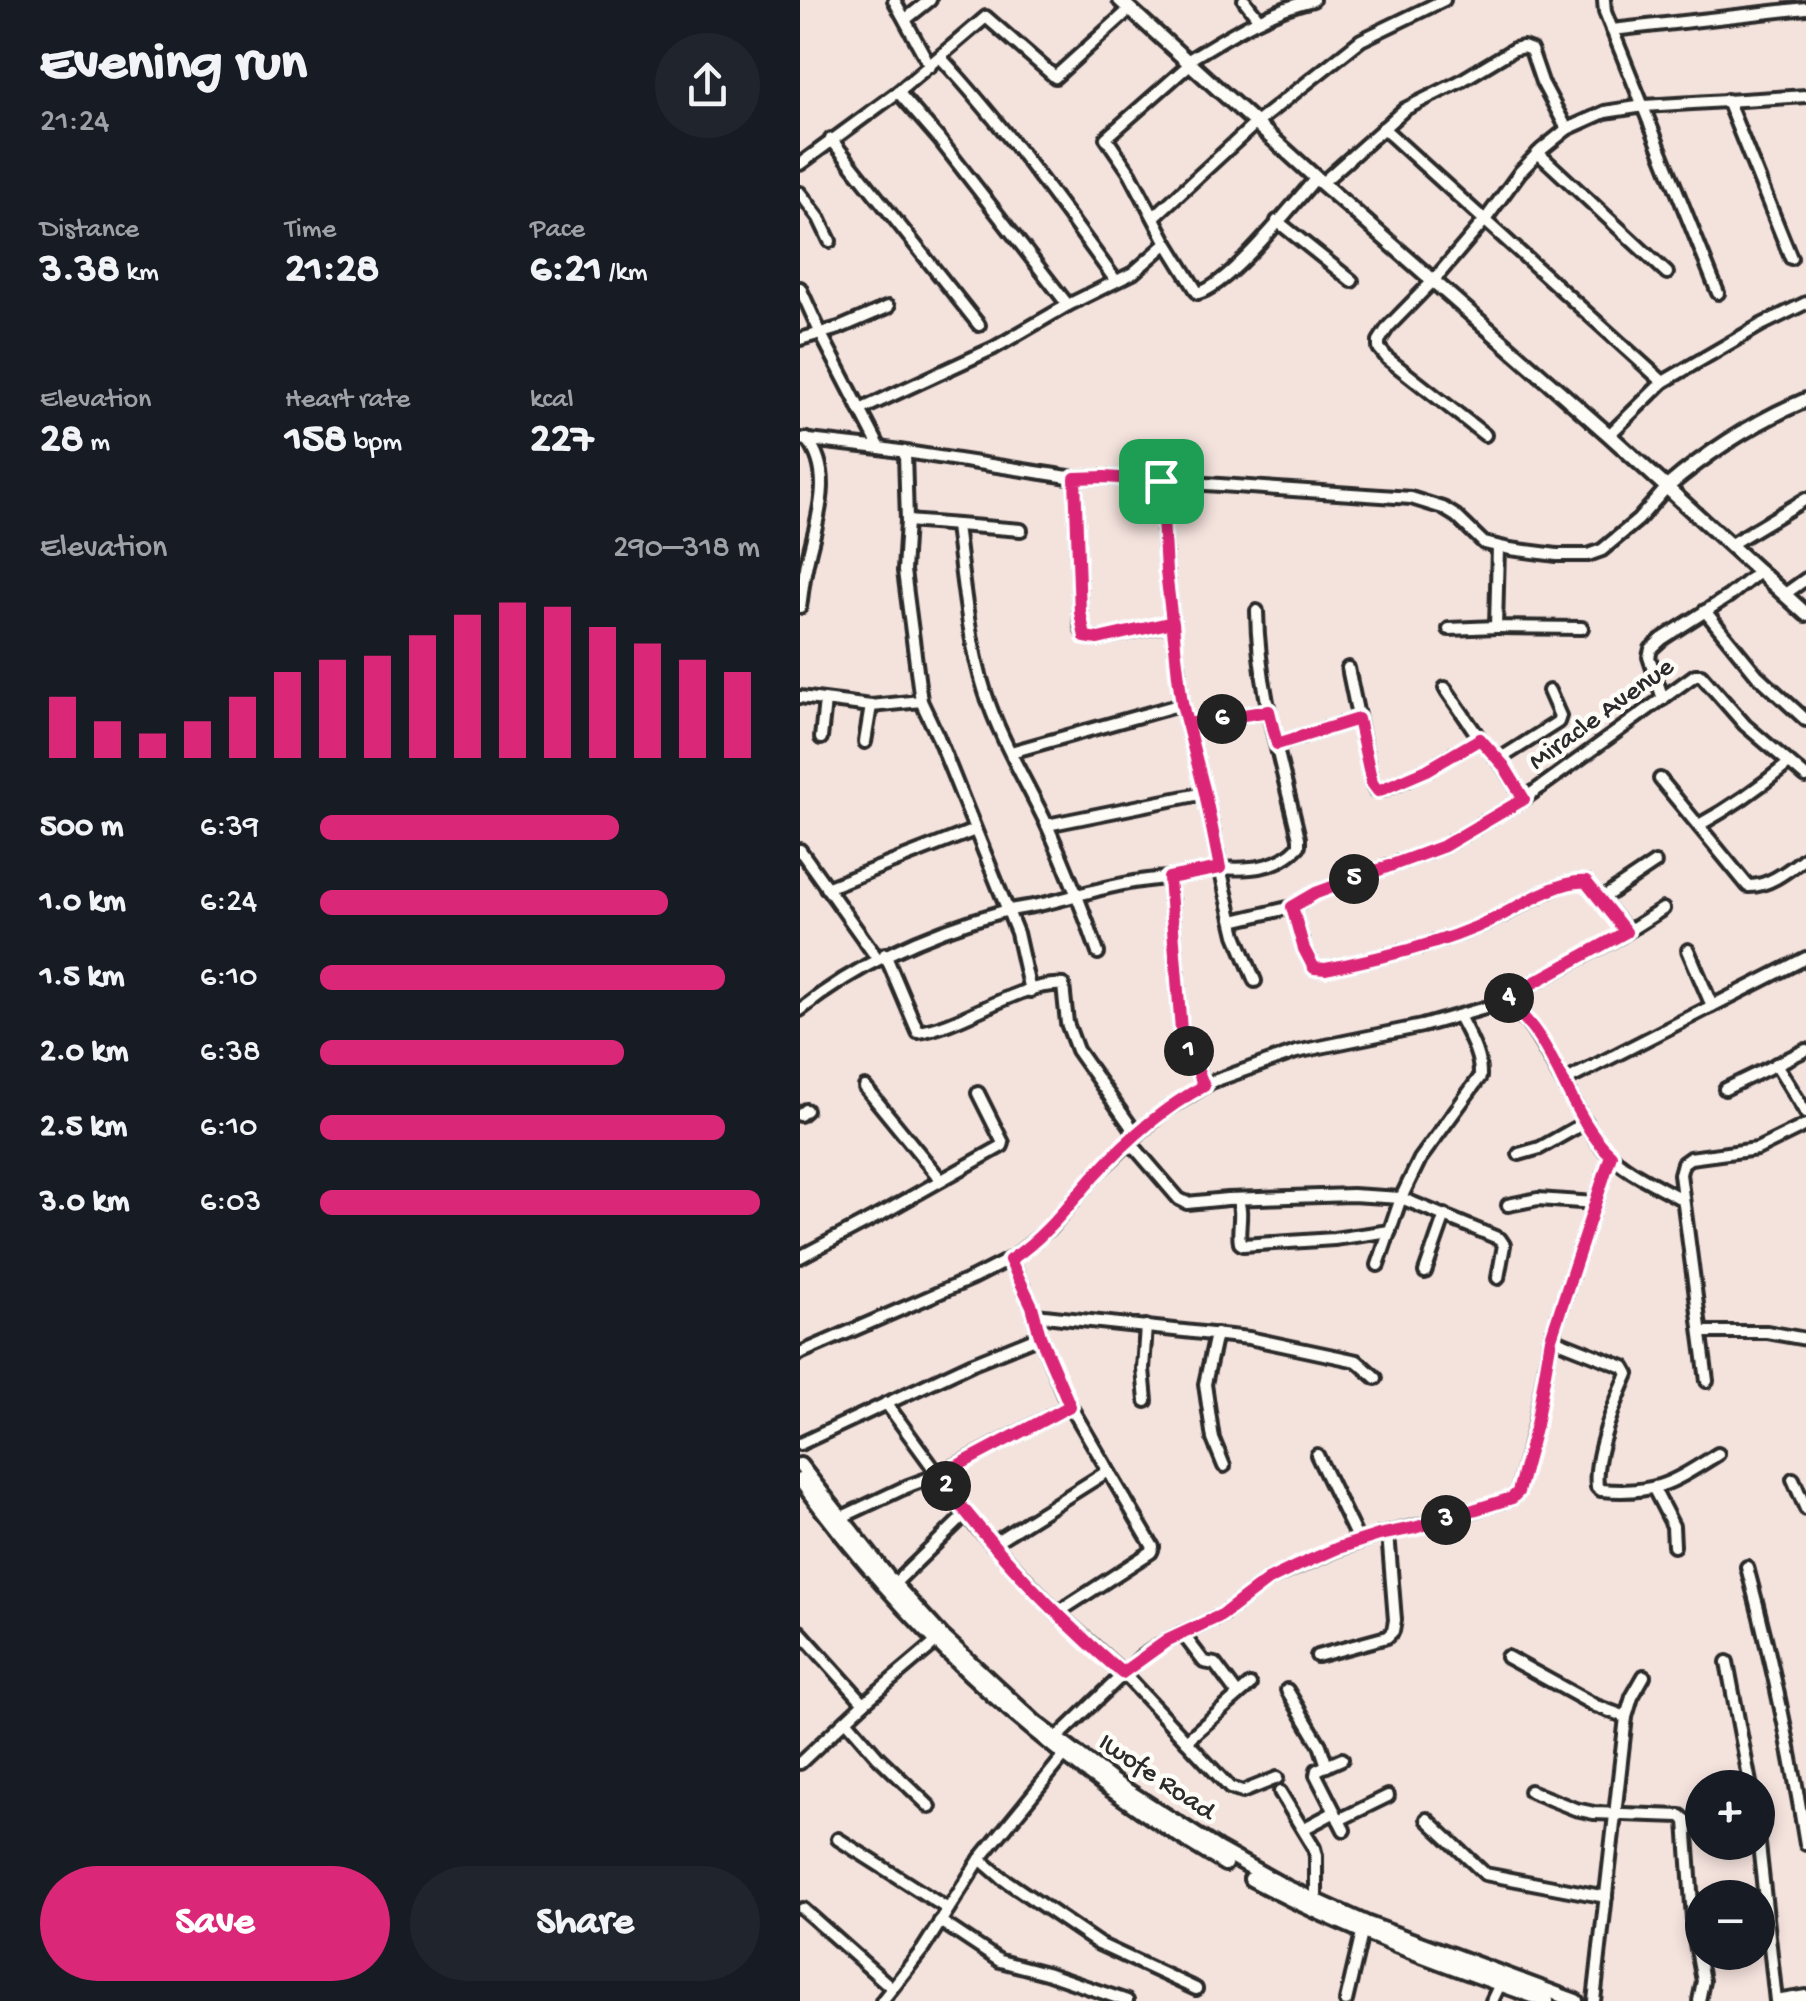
<!DOCTYPE html>
<meta charset="utf-8">
<style>
:root{--surface:#171b24;--page:#20242c;--text:#f1f3f6;--muted:#9ea1a6;--accent:#db2777}
body{margin:0;font-family:"Gochi Hand",sans-serif;background:var(--page);color:var(--text);height:100vh;display:flex;flex-direction:column;font-size:38px;white-space:nowrap}
*{box-sizing:border-box;margin:0}
p{font-size:32px;color:var(--muted)}
.icon{flex:none;width:55px;height:55px;fill:none;stroke:currentColor;stroke-width:2;stroke-linecap:round;stroke-linejoin:round}
.map{position:relative;flex:1;overflow:hidden}
.side{display:flex;flex-direction:column;background:var(--surface);width:800px}
.side>*{flex:none}
.buttons{position:absolute;left:885px;top:1770px;display:grid;gap:20px}
.buttons a{display:grid;place-items:center;width:90px;height:90px;border-radius:50%;background:var(--surface);box-shadow:0 5px 15px #0003;font-size:50px}
.pin{position:absolute;display:grid;place-items:center;width:85px;height:85px;color:#fff;margin:-42px;border-radius:20px;box-shadow:0 5px 15px #0006}
.km{position:absolute;width:50px;height:50px;margin:-25px;border-radius:50%;background:#222;color:#fff;font-size:28px;line-height:50px;text-align:center}
.round{display:grid;place-items:center;flex:none;width:105px;height:105px;border-radius:52px;background:var(--page)}
.overview{display:flex;align-items:center;justify-content:space-between;height:170px;padding:0 40px}
h1{font-size:55px;font-weight:700;line-height:75px}
.figures{display:grid;grid-template-columns:repeat(3,1fr);gap:15px;height:170px;padding:10px 40px}
.figures div{display:grid;align-content:center}
.figures b{font-size:42px;font-weight:700}
.figures small{font-size:28px;font-weight:400}
.figures p{font-size:28px}
.chart{height:280px;padding:20px 40px}
.chart p{display:flex;justify-content:space-between}
.chart svg{width:100%;height:180px;margin-top:10px;stroke:var(--accent);stroke-width:6}
.action{display:flex;gap:20px;margin-top:auto;padding:20px 40px}
.action a{flex:1;height:115px;border-radius:60px;background:var(--accent);color:#fff;font-size:40px;font-weight:700;line-height:115px;text-align:center}
.action a+a{background:var(--page);color:var(--text)}
ul{padding:0 40px;list-style:none;font-size:32px}
li{display:grid;grid-template-columns:160px 120px 1fr;align-items:center;height:75px}
li i{height:25px;border-radius:12px;background:var(--accent)}
main{display:flex;flex:1;min-height:0}
.map>svg:first-child{display:block}
</style>
<main>
<section class="side">
<div class="overview"><div><h1>Evening run</h1><p>21:24</p></div><a class="round"><svg class="icon" aria-label="share" viewBox="0 0 24 24"><path d="M12 15V3M7 8l5-5 5 5M5 13v7h14v-7"/></svg></a></div>
<div class="figures">
<div><p>Distance</p><b>3.38<small> km</small></b></div>
<div><p>Time</p><b>21:28</b></div>
<div><p>Pace</p><b>6:21<small> /km</small></b></div>
</div>
<div class="figures">
<div><p>Elevation</p><b>28<small> m</small></b></div>
<div><p>Heart rate</p><b>158<small> bpm</small></b></div>
<div><p>kcal</p><b>227</b></div>
</div>
<div class="chart"><p><span>Elevation</span>290–318 m</p>
<svg viewBox="0 0 160 44" preserveAspectRatio="none"><path d="M5 44V29M15 44V35M25 44V38M35 44V35M45 44V29M55 44V23M65 44V20M75 44V19M85 44V14M95 44V9M105 44V6M115 44V7M125 44V12M135 44V16M145 44V20M155 44V23"/></svg>
</div>
<ul>
<li><b>500 m</b>6:39<i style="width:68%"></i></li>
<li><b>1.0 km</b>6:24<i style="width:79%"></i></li>
<li><b>1.5 km</b>6:10<i style="width:92%"></i></li>
<li><b>2.0 km</b>6:38<i style="width:69%"></i></li>
<li><b>2.5 km</b>6:10<i style="width:92%"></i></li>
<li><b>3.0 km</b>6:03<i style="width:100%"></i></li>
</ul>
<div class="action"><a>Save</a><a>Share</a></div>
</section>
<div class="map">
<svg width="1006" height="2001" viewBox="0 0 1006 2001">
<rect width="100%" height="100%" fill="#f4e2dd"/>
<filter id="ink" filterUnits="userSpaceOnUse"><feTurbulence type="fractalNoise" baseFrequency=".01" numOctaves="2"/><feDisplacementMap in="SourceGraphic" scale="20" xChannelSelector="R" yChannelSelector="G"/><feConvolveMatrix kernelMatrix="1 2 1 2 8 2 1 2 1" color-interpolation-filters="sRGB"/></filter>
<g filter="url(#ink)">
<g fill="none" stroke-linecap="round" stroke-linejoin="round">
<g stroke="#2b2b2b" stroke-width="18">
<g id="minor">
<path d="M94,0l36,66"/>
<path d="M444,0l14,18"/>
<path d="M804,0l1,12 113,281"/>
<path d="M106,19l24,-19"/>
<path d="M812,30l194,-22"/>
<path d="M141,58c64,69 120,147 175,223"/>
<path d="M387,61c41,-25 79,-50 126,-61"/>
<path d="M390,64l-84,74 24,35 37,70 31,50c30,-6 95,-89 118,-115"/>
<path d="M98,92l41,47 129,166"/>
<path d="M927,100l64,158"/>
<path d="M583,128l280,254"/>
<path d="M31,139l148,186"/>
<path d="M738,153l129,120"/>
<path d="M0,164l98,-72 88,-75 69,60 75,-68"/>
<path d="M522,183l83,-74 54,-27 55,-33 9,-2 8,3 11,32 25,47"/>
<path d="M0,193l19,25 11,23"/>
<path d="M354,217l102,-94 105,-83 83,-40"/>
<path d="M477,221l75,60"/>
<path d="M0,288l21,46 59,114"/>
<path d="M0,339l39,-11 49,-21"/>
<path d="M60,410l134,-62 74,-43 65,-32 34,-30"/>
<path d="M685,435l-97,-76 -9,-11v-7l9,-14 45,-46 52,-61 35,-48 21,-22 26,-21 38,-17 39,-6 162,-10"/>
<path d="M809,435l54,-53 98,-57 45,-22"/>
<path d="M0,439l80,9 195,30 30,-1 56,4 5,91 16,132 23,89 15,75 -51,10 12,152 23,56"/>
<path d="M105,453l2,68 -3,50 17,130 17,36 79,196 13,58"/>
<path d="M275,478l5,135c2,16 -1,25 18,26l75,-16"/>
<path d="M361,481l250,17 32,10 13,8 28,27 26,6 47,6h31l14,-5 36,-30 29,-33"/>
<path d="M107,521l114,9"/>
<path d="M156,526c7,55 12,113 29,166 15,47 41,89 62,133 19,42 36,84 51,128"/>
<path d="M931,544l75,-45"/>
<path d="M698,547l-2,80 86,1"/>
<path d="M985,594l21,-15"/>
<path d="M0,607c2,-13 3,-26 6,-39 8,-42 31,-92 1,-129"/>
<path d="M905,611l52,64 49,45"/>
<path d="M649,629l47,-2"/>
<path d="M548,668l24,115 4,7h6l45,-20 53,-31"/>
<path d="M645,688l35,51 24,28 20,32"/>
<path d="M0,697l71,9 50,-5"/>
<path d="M863,699l-14,-42 2,-8 11,-10 67,-43 31,-25"/>
<path d="M387,724l82,-13"/>
<path d="M21,738l4,-37"/>
<path d="M65,742l6,-36"/>
<path d="M477,744l81,-25"/>
<path d="M211,752l171,-48"/>
<path d="M698,760l60,-38 2,-6 -11,-25"/>
<path d="M860,779l88,107c21,1 42,-17 58,-29"/>
<path d="M247,825l158,-32"/>
<path d="M899,825c33,-18 61,-38 90,-62"/>
<path d="M0,850l77,108"/>
<path d="M26,888l149,-58"/>
<path d="M800,900l55,-37"/>
<path d="M492,907l12,42 10,19 12,1c59,-13 119,-25 173,-52 22,-11 64,-39 87,-35l41,50"/>
<path d="M433,921l59,-14 24,-14 128,-47 80,-47 171,-124h6l44,50 61,52"/>
<path d="M888,950l24,56"/>
<path d="M85,954l33,78c43,-5 103,-51 145,-47l4,38 10,27 60,85"/>
<path d="M455,981l-19,-46 -16,-67c29,2 58,1 79,-22v-8c-18,-76 -41,-150 -42,-227"/>
<path d="M706,1002l7,-8 109,-59 41,-26"/>
<path d="M0,1010c59,-47 128,-78 201,-98 15,-4 31,-5 46,-9 40,-10 80,-23 122,-25"/>
<path d="M976,1064l30,49"/>
<path d="M763,1082c13,23 24,48 41,67 21,23 53,36 79,51"/>
<path d="M65,1087l76,93"/>
<path d="M925,1089l81,-39"/>
<path d="M0,1115l6,-5"/>
<path d="M330,1142l49,57 8,4 40,-4 125,-4 49,3 99,41 4,6 -6,33"/>
<path d="M719,1154l21,-6 46,-26"/>
<path d="M437,1199c7,13 0,30 3,44l3,2 91,-6 56,-8"/>
<path d="M708,1205l30,-6 57,4"/>
<path d="M0,1257l85,-45 117,-66 1,-3 -25,-50"/>
<path d="M210,1259l22,47 8,30 25,61 88,150 -2,5 -94,61"/>
<path d="M578,1265l23,-67 19,-39 60,-82c1,-22 -11,-41 -21,-61"/>
<path d="M625,1272l20,-57"/>
<path d="M235,1315l214,23 108,23 19,17"/>
<path d="M346,1326l-3,43 3,32"/>
<path d="M901,1332h66l39,7"/>
<path d="M416,1334l-11,50 8,55 11,27"/>
<path d="M751,1338l73,29 4,7c-13,29 -35,81 -31,113l4,3c56,5 72,-8 117,-36"/>
<path d="M0,1353l173,-75 41,-21 36,-29 47,-55 42,-40 27,-23 45,-28 85,-30 126,-26 84,-24c27,19 41,52 57,80l243,-124"/>
<path d="M907,1381l-27,-207 3,-11 7,-5 67,-9 49,-24"/>
<path d="M86,1403l89,122 82,88 66,60 107,115 12,4 35,-14"/>
<path d="M0,1444l173,-81 67,-27"/>
<path d="M517,1455l42,87"/>
<path d="M993,1479l13,30"/>
<path d="M854,1489l19,37 1,20"/>
<path d="M40,1518l68,-32 30,-11 132,-69"/>
<path d="M192,1544l116,-73"/>
<path d="M947,1567c25,92 44,183 59,277"/>
<path d="M94,1584l72,-70"/>
<path d="M0,1632l64,71"/>
<path d="M382,1633l22,29 11,2 23,31"/>
<path d="M517,1656l70,-19 6,-6 2,-11 -7,-87"/>
<path d="M707,1657l89,49 30,11"/>
<path d="M927,1662l24,126"/>
<path d="M487,1690l33,55 7,21"/>
<path d="M46,1720l32,37 52,50"/>
<path d="M256,1739l85,-82 27,-17 54,-25 46,-35 70,-31 41,-14 65,-15 68,-22 6,-7 17,-66 16,-87 60,-183"/>
<path d="M386,1741l64,-56"/>
<path d="M542,1759l-25,11 -1,5 28,55"/>
<path d="M0,1763l64,-60 71,-60"/>
<path d="M730,1791l45,18 19,4 87,3 5,5 8,112 9,48 -4,20"/>
<path d="M480,1792l34,56 2,8v43"/>
<path d="M627,1819l58,55 121,23"/>
<path d="M539,1820l49,-24"/>
<path d="M503,1829l32,-17"/>
<path d="M958,1835l18,166"/>
<path d="M38,1839l110,70"/>
<path d="M180,1859l22,19 97,66 97,45"/>
<path d="M3,1909l89,79"/>
<path d="M140,1921l60,40 46,12 81,28"/>
<path d="M82,2001l41,-52 57,-90 84,-103"/>
<path d="M546,2001l16,-68"/>
<path d="M692,2001l8,-17"/>
<path d="M794,2001l32,-284 6,-20 12,-21"/>
</g>
</g>
<g stroke="#2b2b2b" stroke-width="20">
<g id="tertiary">
<path d="M320,0l196,178 293,257 197,179"/>
<path d="M867,487c41,-35 89,-66 139,-87"/>
<path d="M0,1465l87,111 55,60 94,87 78,59 104,67 68,38 80,36 210,78"/>
<path d="M0,1480c118,162 253,282 425,384"/>
<path d="M451,1879c95,51 195,86 296,122"/>
<path d="M982,2001l24,-4"/>
</g>
</g>
<use href="#minor" stroke="#fdfcf7" stroke-width="10"/>
<use href="#tertiary" stroke="#fdfcf7" stroke-width="12"/>
</g>
</g>
<g fill="none" stroke-linecap="round" stroke-linejoin="round" filter="url(#ink)">
<g stroke="#fff" stroke-width="20">
<path id="route" d="M361,481l5,91 16,132 23,89 15,75 -51,10 12,152 23,56c-41,22 -78,55 -110,90 -26,30 -50,62 -84,84l22,46 8,30 30,70 -132,70c54,72 115,138 184,197l46,-33 54,-25 46,-35 29,-14 41,-18 41,-13 35,-7 66,-20 32,-10 6,-6 18,-67 15,-87 60,-183c-45,-41 -55,-119 -105,-153l7,-8 113,-62 -40,-50c-25,-4 -70,27 -94,38 -52,25 -110,37 -166,49l-12,-1 -10,-19 -12,-42 24,-14 128,-47 80,-47 -20,-33 -24,-27 -53,31 -49,21 -6,-8 -14,-64 -81,25 -8,-33 -82,13c-9,-33 -11,-68 -14,-102l-75,17 -13,-2 -5,-25 -5,-134 30,-1 56,4"/>
</g>
<use href="#route" stroke="#db2777" stroke-width="12"/>
</g>
<g text-anchor="middle" dominant-baseline="central" stroke-width="9" stroke-linejoin="round" paint-order="stroke">
<g font-size="28" fill="#2b2b2b" stroke="#fdfcf7">
<text transform="translate(802 715) rotate(-36)">Miracle Avenue</text>
<text transform="translate(356 1778) rotate(34)">Iwofe Road</text>
</g>
</g>
</svg>
<div class="buttons">
<a>+</a>
<a>−</a>
</div>
<div class="pin" style="left:361px;top:481px;background:#1e9e55"><svg class="icon" aria-label="arrive" viewBox="0 0 24 24"><path d="M6 21V4h12l-3 4 3 4H6"/></svg></div>
<b class="km" style="left:389px;top:1051px">1</b>
<b class="km" style="left:146px;top:1486px">2</b>
<b class="km" style="left:646px;top:1520px">3</b>
<b class="km" style="left:709px;top:998px">4</b>
<b class="km" style="left:554px;top:879px">5</b>
<b class="km" style="left:422px;top:719px">6</b>
</div>
</main>
